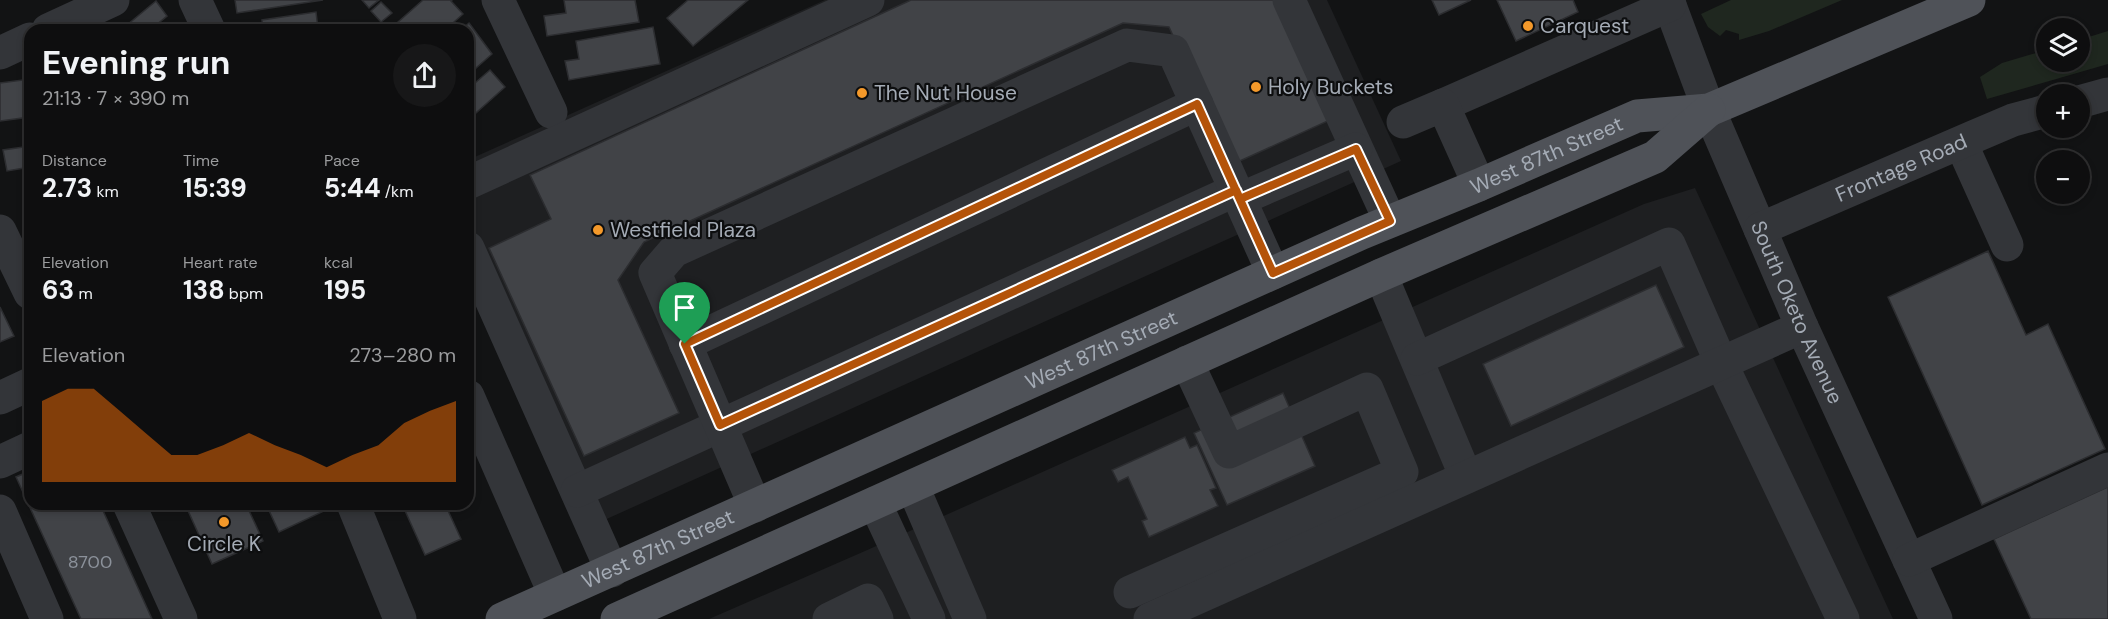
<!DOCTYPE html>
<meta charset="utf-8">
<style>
:root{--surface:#0e0e0f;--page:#171718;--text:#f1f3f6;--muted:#9b9c9e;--line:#2e2e2f;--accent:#b45309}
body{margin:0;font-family:"DM Sans",sans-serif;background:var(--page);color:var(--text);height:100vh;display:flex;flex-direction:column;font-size:22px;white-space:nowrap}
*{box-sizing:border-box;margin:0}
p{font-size:20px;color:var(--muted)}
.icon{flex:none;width:33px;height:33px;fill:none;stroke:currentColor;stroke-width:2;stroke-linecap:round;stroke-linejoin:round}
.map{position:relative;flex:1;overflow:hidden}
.drawer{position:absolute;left:24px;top:24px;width:450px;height:486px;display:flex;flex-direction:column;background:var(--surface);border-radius:18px;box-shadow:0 3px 9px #0003,0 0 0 2px var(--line)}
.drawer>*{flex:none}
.controls{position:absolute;left:2036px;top:18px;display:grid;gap:12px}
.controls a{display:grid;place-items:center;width:54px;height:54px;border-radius:50%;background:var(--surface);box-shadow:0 3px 9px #0003,0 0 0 2px var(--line);font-size:30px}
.pin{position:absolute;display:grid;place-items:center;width:51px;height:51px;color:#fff;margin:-62px -26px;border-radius:50% 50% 50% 0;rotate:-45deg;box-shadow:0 0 6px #0007}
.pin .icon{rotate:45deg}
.round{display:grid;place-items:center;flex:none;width:63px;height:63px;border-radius:32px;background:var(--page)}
.headline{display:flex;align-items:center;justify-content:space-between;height:102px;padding:0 18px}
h1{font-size:33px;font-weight:700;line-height:45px}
.figures{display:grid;grid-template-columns:repeat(3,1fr);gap:9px;height:102px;padding:6px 18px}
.figures div{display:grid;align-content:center}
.figures b{font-size:26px;font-weight:700}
.figures small{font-size:16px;font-weight:400}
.figures p{font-size:16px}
.chart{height:168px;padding:12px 18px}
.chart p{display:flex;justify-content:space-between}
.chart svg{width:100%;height:108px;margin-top:6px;fill:var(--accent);opacity:.7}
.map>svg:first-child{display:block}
</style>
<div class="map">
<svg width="2108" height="619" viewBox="0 0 2108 619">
<rect width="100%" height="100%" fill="#121314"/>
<g fill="#1e1f21">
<path d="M825,0h502l74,161 -821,370 -112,-252v-119z"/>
<path d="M1695,188l198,431h-1184l156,-68 779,-347z"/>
</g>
<g fill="#1f271f">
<path d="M1731,0h111l-73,31 -30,9v-6l-13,-4 -6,6 -12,-9 -7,-13z"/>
<path d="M2108,31v33l-121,35 -7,-22 22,-14 44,-13v12h33v-22z"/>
</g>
<g fill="#414347" stroke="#2c2d30" stroke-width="1.5">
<path d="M235,0h88l-86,13z"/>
<path d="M362,0h17l-10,8z"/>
<path d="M423,0h29l-1,1 12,13 -18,16h-56z"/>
<path d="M564,0h71l4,22 -92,14 -3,-20 22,-3z"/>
<path d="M688,0h60l-55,46 -26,-28z"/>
<path d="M911,0h365l54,120 -99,45 -62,-138 -46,-4 -479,219 -26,38 61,133 -95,43 -95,-208 62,-29 -21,-44z"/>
<path d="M1432,0h39l-32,15z"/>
<path d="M1497,0h76l5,12 -62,29z"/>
<path d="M156,1l11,15 -17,14h-29z"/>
<path d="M381,2l11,11 -11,9 -10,-11z"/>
<path d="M316,12l2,17 28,-4 1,5h-84l-1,-10z"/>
<path d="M469,23l23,31 -24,21v-45h-7z"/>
<path d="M653,27l7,37 -91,16 -4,-19 14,-2 -3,-18z"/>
<path d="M490,70l15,17 -37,33v-31z"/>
<path d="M30,79v38l-30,4v-38z"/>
<path d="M30,146v21l-23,4 -4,-21z"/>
<path d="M30,177v40h-1l-6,-39z"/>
<path d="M1988,251l38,84 22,-11 57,125 -123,56 -94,-208z"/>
<path d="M1656,285l28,62 -173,79 -28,-62z"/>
<path d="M0,307l14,29 -14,6z"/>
<path d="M1283,393l32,73 -88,39 -33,-72z"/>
<path d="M1185,437l5,11 7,-3 19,43 -6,2 8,16 -69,31 -7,-16 5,-2 -19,-42 -10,5 -6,-12z"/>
<path d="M30,471v33h70l52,115h-71l-65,-142z"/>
<path d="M2108,487v132h-77l-37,-80z"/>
<path d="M185,504h61l17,37 -51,23z"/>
<path d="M266,504h55l3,7 -45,21z"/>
<path d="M402,504h43l16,35 -36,16z"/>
</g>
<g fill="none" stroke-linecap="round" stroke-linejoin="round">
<g stroke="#333539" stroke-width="33">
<path d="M195,0l14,30"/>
<path d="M498,0l53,112"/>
<path d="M1289,0l101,221"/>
<path id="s1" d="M1668,0l41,110 93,217 134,292"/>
<path d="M48,30l65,-30"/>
<path d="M0,53l30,-14"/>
<path d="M2079,102l29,-8"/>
<path d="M1443,105l227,-100"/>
<path d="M1403,122l40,-17 36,80"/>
<path d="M1961,143l46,102"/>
<path d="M468,183l400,-183"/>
<path d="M1240,199l116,-50"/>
<path id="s2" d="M1760,229l213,-92 40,-17 33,-9"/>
<path d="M0,231l30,62"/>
<path d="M468,248l144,323"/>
<path d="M1381,275l85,202"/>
<path d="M685,344l512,-240"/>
<path d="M1417,359l252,-115 52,119 122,256"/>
<path d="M468,396l87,199"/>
<path d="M0,398l30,-14"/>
<path d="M0,462l30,-14"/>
<path d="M913,487l57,132"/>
<path d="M577,491l659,-301"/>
<path d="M875,503l54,116"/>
<path d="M129,504l52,115"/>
<path d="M353,504l47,115"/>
<path d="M755,506l-100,-233 19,-22 453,-206 46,6 100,222"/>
<path d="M0,511l47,108"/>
<path d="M1909,560l199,-91"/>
<path d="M1130,592l272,-120 -35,-83 -138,63 -42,-90"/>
<path d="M829,619l39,-19 9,19"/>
<path d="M1150,619l652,-292"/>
</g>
<g stroke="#4f5258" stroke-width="33">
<path id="s3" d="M502,619l860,-386 117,-48 158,-69 72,-6 260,-110"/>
<path d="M617,619l764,-344 274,-118 54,-47"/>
</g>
</g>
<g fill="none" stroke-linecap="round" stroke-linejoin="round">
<g stroke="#fff" stroke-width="12">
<path id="route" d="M685,344l35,81 516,-235 4,9 116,-50 34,72 -117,52 -76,-169 -512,240"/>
</g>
<use href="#route" stroke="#b45309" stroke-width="8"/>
</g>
<g fill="#f4992a" stroke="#0d0e0f" stroke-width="2">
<circle cx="1528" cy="26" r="6"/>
<circle cx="1256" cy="87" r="6"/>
<circle cx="862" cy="93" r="6"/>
<circle cx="598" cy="230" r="6"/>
<circle cx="224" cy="522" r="6"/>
</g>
<g text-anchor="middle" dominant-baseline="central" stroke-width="4.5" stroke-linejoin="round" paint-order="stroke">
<g font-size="18" fill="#8b919a">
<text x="90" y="562">8700</text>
</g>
<g font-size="21" fill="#a4abb5" stroke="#0d0e0f" text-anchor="start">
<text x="1540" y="26">Carquest</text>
<text x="1268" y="87">Holy Buckets</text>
<text x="874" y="93">The Nut House</text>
<text x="610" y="230">Westfield Plaza</text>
<text x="224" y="544" text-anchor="middle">Circle K</text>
</g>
<g font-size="21" fill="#a4abb5" stroke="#0d0e0f">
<text stroke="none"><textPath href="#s3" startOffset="1143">West 87th Street</textPath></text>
<text stroke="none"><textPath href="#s2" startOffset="154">Frontage Road</textPath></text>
<text stroke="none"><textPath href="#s1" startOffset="338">South Oketo Avenue</textPath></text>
<text stroke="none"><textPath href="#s3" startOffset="657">West 87th Street</textPath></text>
<text stroke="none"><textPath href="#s3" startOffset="171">West 87th Street</textPath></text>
</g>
</g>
</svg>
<div class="controls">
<a><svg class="icon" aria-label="layers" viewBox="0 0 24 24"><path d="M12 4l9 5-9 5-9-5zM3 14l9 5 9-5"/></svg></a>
<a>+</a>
<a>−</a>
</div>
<div class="pin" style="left:685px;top:344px;background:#1e9e55"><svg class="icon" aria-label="arrive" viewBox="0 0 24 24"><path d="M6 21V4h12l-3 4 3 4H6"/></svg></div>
<section class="drawer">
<div class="headline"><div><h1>Evening run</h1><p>21:13 · 7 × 390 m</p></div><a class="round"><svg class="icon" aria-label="share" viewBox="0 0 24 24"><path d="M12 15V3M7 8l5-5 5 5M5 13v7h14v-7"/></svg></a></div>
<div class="figures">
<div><p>Distance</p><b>2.73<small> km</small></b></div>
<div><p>Time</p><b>15:39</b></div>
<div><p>Pace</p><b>5:44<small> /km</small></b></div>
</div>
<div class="figures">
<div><p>Elevation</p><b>63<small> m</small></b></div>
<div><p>Heart rate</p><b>138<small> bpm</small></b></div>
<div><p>kcal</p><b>195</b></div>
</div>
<div class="chart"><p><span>Elevation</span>273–280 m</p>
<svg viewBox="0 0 160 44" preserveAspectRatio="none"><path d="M0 44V11L10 6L20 6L30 15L40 24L50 33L60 33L70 29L80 24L90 29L100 33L110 38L120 33L130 29L140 20L150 15L160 11V44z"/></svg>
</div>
</section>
</div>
